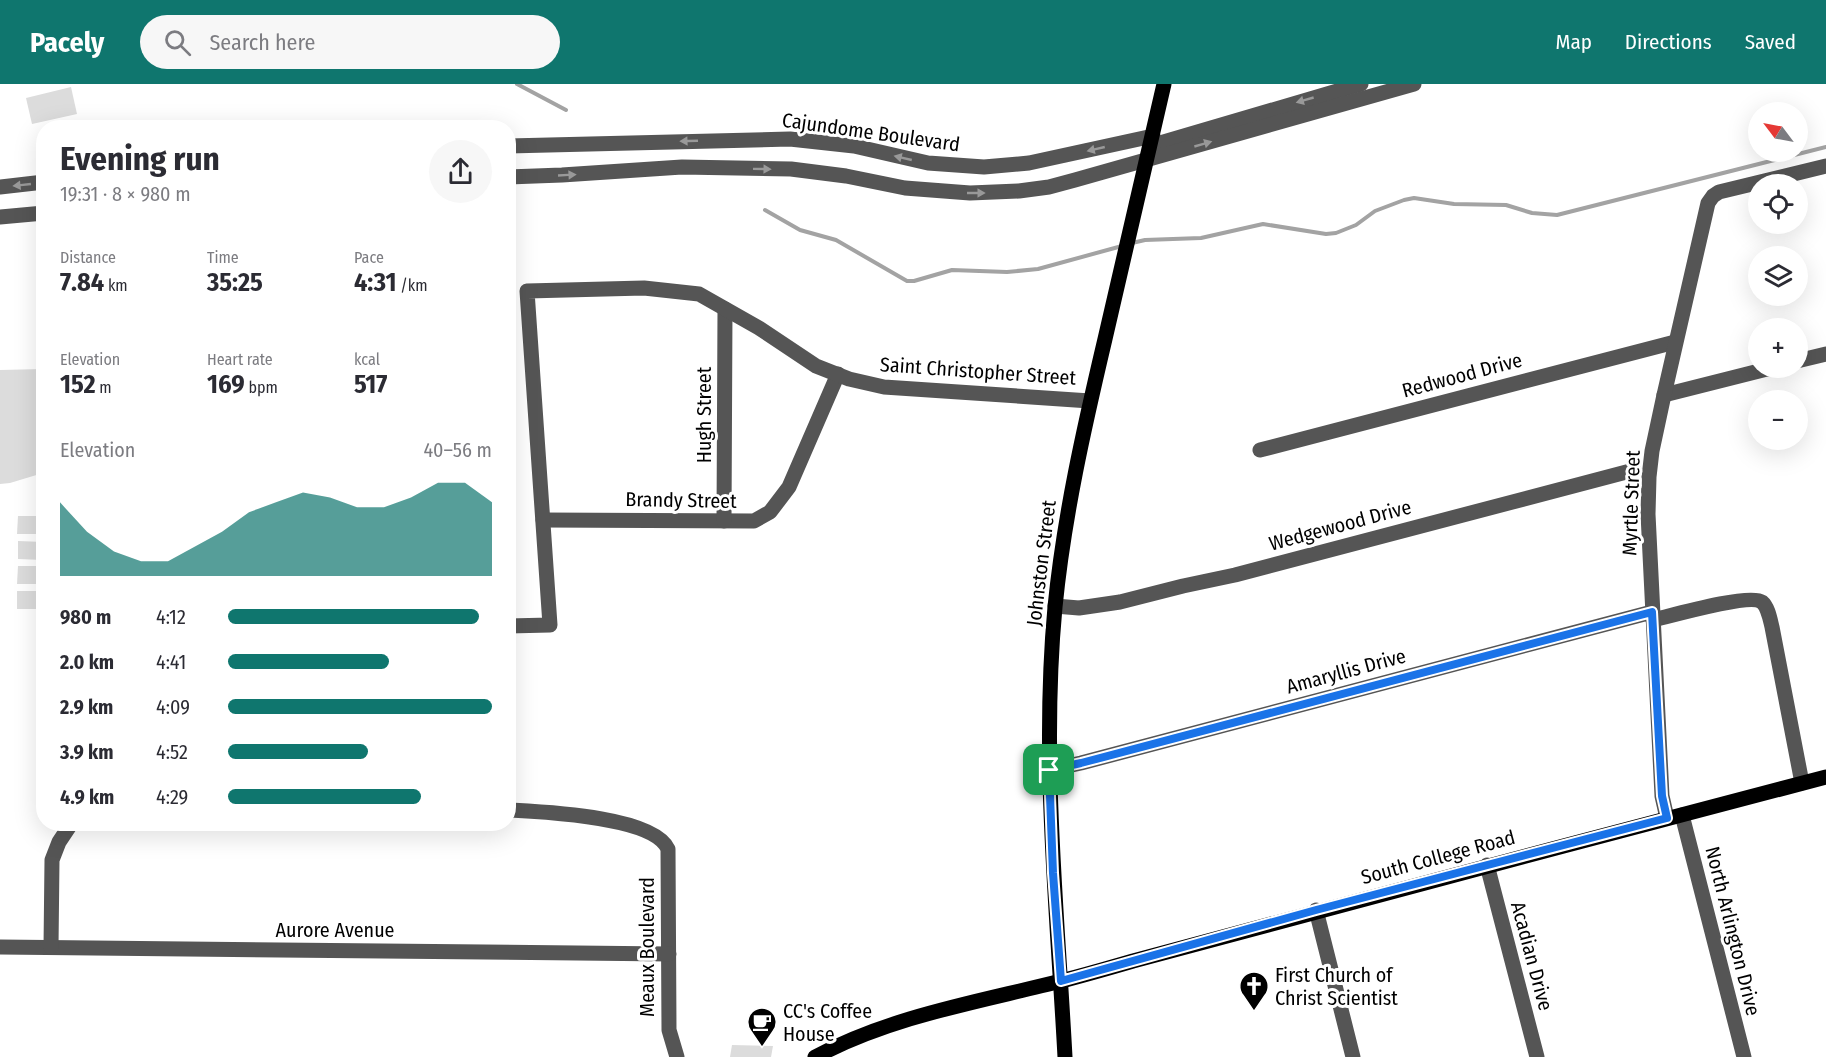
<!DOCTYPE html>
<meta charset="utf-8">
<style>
:root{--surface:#fff;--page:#f7f7f7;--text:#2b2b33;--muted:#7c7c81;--accent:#0f766e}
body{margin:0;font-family:"Fira Sans Condensed",sans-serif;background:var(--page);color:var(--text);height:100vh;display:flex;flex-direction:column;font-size:22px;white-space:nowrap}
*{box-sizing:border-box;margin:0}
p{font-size:20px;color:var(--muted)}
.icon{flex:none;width:33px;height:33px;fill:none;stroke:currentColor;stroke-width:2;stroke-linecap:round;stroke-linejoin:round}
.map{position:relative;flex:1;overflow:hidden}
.drawer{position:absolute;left:36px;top:36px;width:480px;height:711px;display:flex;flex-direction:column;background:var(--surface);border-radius:24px;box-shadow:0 6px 24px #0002}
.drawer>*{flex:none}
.needle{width:39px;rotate:302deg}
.tools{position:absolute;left:1748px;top:18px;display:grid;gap:12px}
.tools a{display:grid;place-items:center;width:60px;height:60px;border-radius:50%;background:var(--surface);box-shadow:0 6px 24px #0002;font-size:30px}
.pin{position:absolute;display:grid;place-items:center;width:51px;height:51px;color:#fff;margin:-26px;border-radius:12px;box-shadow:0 3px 9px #0006}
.round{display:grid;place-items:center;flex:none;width:63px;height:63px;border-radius:32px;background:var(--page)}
.summary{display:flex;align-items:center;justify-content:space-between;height:102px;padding:0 24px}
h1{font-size:33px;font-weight:700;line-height:45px}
.metrics{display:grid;grid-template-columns:repeat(3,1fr);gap:9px;height:102px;padding:6px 24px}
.metrics div{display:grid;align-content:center}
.metrics b{font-size:26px;font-weight:700}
.metrics small{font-size:16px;font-weight:400}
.metrics p{font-size:16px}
.chart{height:168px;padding:12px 24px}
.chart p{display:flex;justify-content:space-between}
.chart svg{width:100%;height:108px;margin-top:6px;fill:var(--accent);opacity:.7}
ul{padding:0 24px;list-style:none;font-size:20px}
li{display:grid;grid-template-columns:96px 72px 1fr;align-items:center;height:45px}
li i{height:15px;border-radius:8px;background:var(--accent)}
header{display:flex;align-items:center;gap:36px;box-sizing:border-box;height:84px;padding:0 30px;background:var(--accent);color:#fff}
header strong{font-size:28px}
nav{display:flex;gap:33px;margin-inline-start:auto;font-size:21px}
.search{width:420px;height:54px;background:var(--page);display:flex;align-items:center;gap:15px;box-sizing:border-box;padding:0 21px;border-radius:33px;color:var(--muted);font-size:22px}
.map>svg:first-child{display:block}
</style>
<header>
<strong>Pacely</strong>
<div class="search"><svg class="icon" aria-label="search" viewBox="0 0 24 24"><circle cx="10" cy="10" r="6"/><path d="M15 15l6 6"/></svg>Search here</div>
<nav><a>Map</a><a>Directions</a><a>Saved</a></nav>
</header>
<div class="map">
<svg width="1826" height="973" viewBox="0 0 1826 973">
<rect width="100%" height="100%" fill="#fff"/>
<g fill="#dcdcdc">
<path d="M71,3l6,27 -45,10 -6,-26z"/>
<path d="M43,285v104l-33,10 -10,1v-114z"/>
<path d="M18,432h25v18h-26z"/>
<path d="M18,457l25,1v18l-25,-1z"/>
<path d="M18,482h25v18h-26z"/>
<rect x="17" y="507" width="26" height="18"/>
<path d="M732,961l41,1 -2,11h-41z"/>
</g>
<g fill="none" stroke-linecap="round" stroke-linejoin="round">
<g stroke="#a3a3a3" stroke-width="4">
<path d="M517,0l49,26"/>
<path d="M765,126l35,20 36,10 71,41h7l38,-11 55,2 31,-3 84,-23"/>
<path d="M1132,159l13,-3 56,-2 62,-14 63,10 10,-1 20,-8 19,-14 29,-11 10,-2 40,6 52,1 26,8 25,2 269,-68"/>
</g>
<g stroke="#555" stroke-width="15">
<path d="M508,62l282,-7 64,7 74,17 56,4 45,-4 124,-27"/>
<path d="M1150,62l211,-62"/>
<path d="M508,93l54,-2 120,-8 109,2 55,7 59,12 65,5 49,-2 30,-4 26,-7 339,-96"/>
<path d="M0,103l44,-5"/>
<path d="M0,133l44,-4"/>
<path d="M1797,277l29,-7"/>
<path d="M1664,311l107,-27"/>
<path d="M1260,366l415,-108"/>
<path d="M543,436l211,1 16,-9 19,-25 49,-113"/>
<path d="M724,437l1,-212"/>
<path d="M1055,522l24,2 41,-6 63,-16 52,-11 399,-105"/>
<path d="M1653,536c17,-4 97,-27 109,-18 6,5 8,17 10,25l30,156"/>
<path d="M508,542l42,-1 -23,-334 117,-3 55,6 60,34 57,38 33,13 35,8 206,14"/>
<path d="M1049,686l32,-7 571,-151"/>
<path d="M508,726c35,2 145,6 160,39l1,181 8,27"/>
<path d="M1682,731l62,242"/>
<path d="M1667,734l-5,-22 -14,-282 1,-37 3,-26 12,-56 44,-192 5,-7 6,-4 107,-26"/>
<path d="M1487,781l50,192"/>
<path d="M1316,826l37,147"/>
<path d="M0,863l669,7"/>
<path d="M51,863l1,-87 7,-18 12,-18"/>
</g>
<g stroke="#000" stroke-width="15">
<path d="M815,973c77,-41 163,-55 246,-76 24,-6 48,-13 72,-20 230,-63 462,-123 693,-184"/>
<path d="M1065,973c-8,-150 -24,-300 -10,-450 9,-91 29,-179 50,-268 19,-85 40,-170 59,-255"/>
</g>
</g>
<defs><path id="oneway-solid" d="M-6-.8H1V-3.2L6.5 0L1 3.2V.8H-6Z" transform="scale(1.5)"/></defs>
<g fill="#999">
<use href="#oneway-solid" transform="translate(1305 16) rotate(164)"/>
<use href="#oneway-solid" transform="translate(689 57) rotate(178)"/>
<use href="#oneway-solid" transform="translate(1203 60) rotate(-16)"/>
<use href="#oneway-solid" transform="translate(1096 65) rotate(167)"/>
<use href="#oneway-solid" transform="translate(903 74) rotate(-167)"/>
<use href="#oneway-solid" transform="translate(762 85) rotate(1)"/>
<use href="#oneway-solid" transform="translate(567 91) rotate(-3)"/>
<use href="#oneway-solid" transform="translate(22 101) rotate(174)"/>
<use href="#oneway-solid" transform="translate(976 109)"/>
</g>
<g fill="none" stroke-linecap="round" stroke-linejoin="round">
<g stroke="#fff" stroke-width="12">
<path id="route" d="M1652,528l10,184 5,22 -351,92 -255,71 -8,-108 -4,-103 32,-7z"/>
</g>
<use href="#route" stroke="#1a73e8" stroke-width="8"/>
</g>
<defs>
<g id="church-pin" transform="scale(1.5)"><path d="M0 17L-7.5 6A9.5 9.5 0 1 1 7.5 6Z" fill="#000" stroke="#fff"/><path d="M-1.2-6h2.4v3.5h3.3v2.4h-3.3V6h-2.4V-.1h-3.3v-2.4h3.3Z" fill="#fff"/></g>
<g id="cafe-pin" transform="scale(1.5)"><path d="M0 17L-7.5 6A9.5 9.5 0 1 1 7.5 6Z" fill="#000" stroke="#fff"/><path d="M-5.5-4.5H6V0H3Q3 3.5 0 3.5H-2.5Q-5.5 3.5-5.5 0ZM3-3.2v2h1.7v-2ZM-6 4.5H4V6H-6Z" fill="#fff"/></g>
</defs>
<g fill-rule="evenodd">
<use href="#church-pin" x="1254" y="902"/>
<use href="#cafe-pin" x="762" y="938"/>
</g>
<g text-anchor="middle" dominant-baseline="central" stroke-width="6" stroke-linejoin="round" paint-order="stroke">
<g font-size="20" fill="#000" stroke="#fff">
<text transform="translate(871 48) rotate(8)">Cajundome Boulevard</text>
<text transform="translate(978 287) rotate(4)">Saint Christopher Street</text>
<text transform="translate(1462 291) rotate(-15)">Redwood Drive</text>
<text transform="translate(704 331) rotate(-90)">Hugh Street</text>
<text transform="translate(681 416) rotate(1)">Brandy Street</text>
<text transform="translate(1631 419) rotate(-88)">Myrtle Street</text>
<text transform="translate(1340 441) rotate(-15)">Wedgewood Drive</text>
<text transform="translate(1041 479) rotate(-83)">Johnston Street</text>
<text transform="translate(1346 587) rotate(-15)">Amaryllis Drive</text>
<text transform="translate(1438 773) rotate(-15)">South College Road</text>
<text x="335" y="846">Aurore Avenue</text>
<text transform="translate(1733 847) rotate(76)">North Arlington Drive</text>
<text transform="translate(647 863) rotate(-90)">Meaux Boulevard</text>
<text transform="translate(1532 872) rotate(75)">Acadian Drive</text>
</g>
<g font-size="20" fill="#000" stroke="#fff" text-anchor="start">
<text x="1275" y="891">First Church of<tspan x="1275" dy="23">Christ Scientist</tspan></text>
<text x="783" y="927">CC's Coffee<tspan x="783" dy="23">House</tspan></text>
</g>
</g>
</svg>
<div class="tools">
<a><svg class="needle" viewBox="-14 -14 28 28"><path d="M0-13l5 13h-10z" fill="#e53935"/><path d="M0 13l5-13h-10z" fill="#7c7c81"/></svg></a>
<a><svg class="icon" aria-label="locate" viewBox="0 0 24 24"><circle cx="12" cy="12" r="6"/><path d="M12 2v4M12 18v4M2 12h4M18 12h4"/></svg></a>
<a><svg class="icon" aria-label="layers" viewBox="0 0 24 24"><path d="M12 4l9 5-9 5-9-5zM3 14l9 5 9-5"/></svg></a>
<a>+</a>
<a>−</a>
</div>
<div class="pin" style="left:1049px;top:686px;background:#1e9e55"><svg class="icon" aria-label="arrive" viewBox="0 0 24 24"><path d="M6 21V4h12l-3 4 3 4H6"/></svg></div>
<section class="drawer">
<div class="summary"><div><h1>Evening run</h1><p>19:31 · 8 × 980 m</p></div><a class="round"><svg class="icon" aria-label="share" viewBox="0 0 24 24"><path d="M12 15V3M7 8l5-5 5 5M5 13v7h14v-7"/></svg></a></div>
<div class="metrics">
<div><p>Distance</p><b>7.84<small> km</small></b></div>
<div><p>Time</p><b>35:25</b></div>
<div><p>Pace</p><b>4:31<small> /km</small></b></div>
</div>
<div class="metrics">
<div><p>Elevation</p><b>152<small> m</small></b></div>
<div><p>Heart rate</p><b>169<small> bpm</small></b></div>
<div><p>kcal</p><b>517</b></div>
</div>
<div class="chart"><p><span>Elevation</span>40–56 m</p>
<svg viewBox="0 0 160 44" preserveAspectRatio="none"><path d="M0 44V14L10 26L20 34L30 38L40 38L50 32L60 26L70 18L80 14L90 10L100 12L110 16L120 16L130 12L140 6L150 6L160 14V44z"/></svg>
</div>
<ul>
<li><b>980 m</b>4:12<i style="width:95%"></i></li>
<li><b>2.0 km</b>4:41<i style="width:61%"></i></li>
<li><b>2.9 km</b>4:09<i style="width:100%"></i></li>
<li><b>3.9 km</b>4:52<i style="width:53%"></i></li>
<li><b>4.9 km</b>4:29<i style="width:73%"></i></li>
</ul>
</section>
</div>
